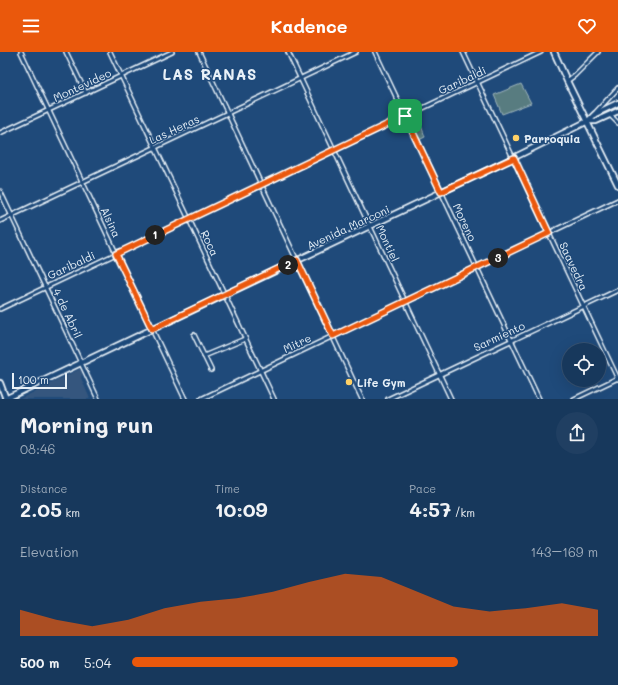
<!DOCTYPE html>
<meta charset="utf-8">
<style>
:root{--surface:#17385c;--page:#203f62;--text:#f1f3f6;--muted:#9eacbb;--line:#365272;--accent:#ea580c}
body{margin:0;font-family:Mali,sans-serif;background:var(--page);color:var(--text);height:100vh;display:flex;flex-direction:column;font-size:15px;white-space:nowrap}
*{box-sizing:border-box;margin:0}
p{font-size:13px;color:var(--muted)}
.icon{flex:none;width:22px;height:22px;fill:none;stroke:currentColor;stroke-width:2;stroke-linecap:round;stroke-linejoin:round}
.map{position:relative;height:347px;overflow:hidden}
.side{display:flex;flex-direction:column;background:var(--surface);flex:1}
.side>*{flex:none}
.tools{position:absolute;left:562px;top:291px;display:grid;gap:8px}
.tools a{display:grid;place-items:center;width:44px;height:44px;border-radius:50%;background:var(--surface);box-shadow:0 4px 16px #0002,0 0 0 1px var(--line);font-size:20px}
.scale{position:absolute;left:12px;bottom:10px;width:55px;box-sizing:border-box;padding-left:4px;border:2px solid #e8f1f8;border-top:0;font-size:11px;line-height:14px;white-space:nowrap;color:#e8f1f8;-webkit-text-stroke:3px #1f4a7a;paint-order:stroke}
.pin{position:absolute;display:grid;place-items:center;width:34px;height:34px;color:#fff;margin:-17px;border-radius:8px;box-shadow:0 2px 6px #0006}
.km{position:absolute;width:20px;height:20px;margin:-10px;border-radius:50%;background:#222;color:#fff;font-size:11px;line-height:20px;text-align:center}
.round{display:grid;place-items:center;flex:none;width:42px;height:42px;border-radius:21px;background:var(--page)}
.head{display:flex;align-items:center;justify-content:space-between;height:68px;padding:0 20px}
h1{font-size:22px;font-weight:700;line-height:30px}
.stats{display:grid;grid-template-columns:repeat(3,1fr);gap:6px;height:68px;padding:4px 20px}
.stats div{display:grid;align-content:center}
.stats b{font-size:20px;font-weight:700}
.stats small{font-size:11px;font-weight:400}
.stats p{font-size:11px}
.chart{height:112px;padding:8px 20px}
.chart p{display:flex;justify-content:space-between}
.chart svg{width:100%;height:72px;margin-top:4px;fill:var(--accent);opacity:.7}
ul{padding:0 20px;list-style:none;font-size:13px}
li{display:grid;grid-template-columns:64px 48px 1fr;align-items:center;height:30px}
li i{height:10px;border-radius:5px;background:var(--accent)}
header{display:flex;justify-content:space-between;align-items:center;height:52px;padding:0 20px;background:var(--accent);color:#fff;font-size:18px;font-weight:700}
.map>svg:first-child{display:block}
</style>
<header><svg class="icon" aria-label="menu" viewBox="0 0 24 24"><path d="M4 6h16M4 12h16M4 18h16"/></svg>Kadence<svg class="icon" aria-label="heart" viewBox="0 0 24 24"><path d="M12 20l-8-8c-3-5 5-10 8-4 3-6 11-1 8 4z"/></svg></header>
<div class="map">
<svg width="618" height="347" viewBox="0 0 618 347">
<rect width="100%" height="100%" fill="#1f4a7a"/>
<filter id="ink" filterUnits="userSpaceOnUse"><feTurbulence type="fractalNoise" baseFrequency=".025" numOctaves="2"/><feDisplacementMap in="SourceGraphic" scale="8" xChannelSelector="R" yChannelSelector="G"/><feConvolveMatrix kernelMatrix="1 2 1 2 8 2 1 2 1" color-interpolation-filters="sRGB"/></filter>
<g filter="url(#ink)">
<path fill="#36577e" d="M80,317l2,5 -1,4 9,21h-70z"/>
<g fill="#597c80" stroke="#a0b6bc">
<path d="M521,32l10,19 -29,11 -8,-19z"/>
<path d="M417,61l8,24 -6,3 -10,-23z"/>
</g>
<g fill="none" stroke-linecap="round" stroke-linejoin="round">
<g stroke="#e8f1f8" stroke-width="6">
<g id="minor">
<path d="M21,0l164,347"/>
<path d="M66,0l20,41"/>
<path d="M110,0l164,347"/>
<path d="M199,0l163,347"/>
<path d="M288,0l163,347"/>
<path d="M375,0l164,347"/>
<path d="M463,0l155,327"/>
<path d="M567,29l8,-6 23,-23"/>
<path d="M596,60l22,-24"/>
<path d="M610,63l8,8"/>
<path d="M0,81l172,-81"/>
<path d="M0,139l98,208"/>
<path d="M0,169l356,-169"/>
<path d="M0,257l541,-257"/>
<path d="M194,283l17,35"/>
<path d="M204,304l41,-17"/>
<path d="M201,347l417,-199"/>
<path d="M388,347l230,-109"/>
<path d="M574,347l44,-21"/>
</g>
</g>
<g stroke="#e8f1f8" stroke-width="8">
<g id="secondary">
<path d="M554,0l13,29 51,104"/>
<path d="M588,69h8l22,-10"/>
<path d="M0,331l6,16"/>
<path d="M5,347l508,-241 75,-37 7,-7 23,-11"/>
</g>
</g>
<use href="#minor" stroke="#1f4a7a" stroke-width="3"/>
<use href="#secondary" stroke="#1f4a7a" stroke-width="4.5"/>
</g>
</g>
<g fill="none" stroke-linecap="round" stroke-linejoin="round" filter="url(#ink)">
<g stroke="#fff" stroke-width="8">
<path id="route" d="M405,64l36,76 73,-34 35,75 -216,103 -36,-76 -145,69 -36,-75z"/>
</g>
<use href="#route" stroke="#ea580c" stroke-width="5"/>
</g>
<g fill="#ffd166" stroke="#1f4a7a" stroke-width="1.5">
<circle cx="516" cy="86" r="4"/>
<circle cx="349" cy="330" r="4"/>
</g>
<g text-anchor="middle" dominant-baseline="central" stroke-width="3" stroke-linejoin="round" paint-order="stroke">
<g font-size="11" fill="#e8f1f8" stroke="#1f4a7a">
<text transform="translate(462 28) rotate(-25)">Garibaldi</text>
<text transform="translate(82 33) rotate(-25)">Montevideo</text>
<text transform="translate(174 77) rotate(-25)">Las Heras</text>
<text transform="translate(111 170) rotate(65)">Alsina</text>
<text transform="translate(465 170) rotate(65)">Moreno</text>
<text transform="translate(348 175) rotate(-25)">Avenida Marconi</text>
<text transform="translate(210 191) rotate(65)">Roca</text>
<text transform="translate(388 191) rotate(65)">Montiel</text>
<text transform="translate(71 213) rotate(-25)">Garibaldi</text>
<text transform="translate(574 214) rotate(65)">Saavedra</text>
<text transform="translate(68 261) rotate(65)">4 de Abril</text>
<text transform="translate(499 284) rotate(-25)">Sarmiento</text>
<text transform="translate(297 291) rotate(-25)">Mitre</text>
</g>
<g font-size="11" font-weight="bold" fill="#e8f1f8" stroke="#1f4a7a" text-anchor="start">
<text x="524" y="86">Parroquia</text>
<text x="357" y="330">Life Gym</text>
</g>
<g font-size="15" font-weight="bold" letter-spacing="1" fill="#e8f1f8" stroke="#1f4a7a">
<text x="210" y="22">LAS RANAS</text>
</g>
</g>
</svg>
<div class="tools">
<a><svg class="icon" aria-label="locate" viewBox="0 0 24 24"><circle cx="12" cy="12" r="6"/><path d="M12 2v4M12 18v4M2 12h4M18 12h4"/></svg></a>
</div>
<div class="scale">100 m</div>
<div class="pin" style="left:405px;top:64px;background:#1e9e55"><svg class="icon" aria-label="arrive" viewBox="0 0 24 24"><path d="M6 21V4h12l-3 4 3 4H6"/></svg></div>
<b class="km" style="left:155px;top:183px">1</b>
<b class="km" style="left:288px;top:213px">2</b>
<b class="km" style="left:498px;top:206px">3</b>
</div>
<section class="side">
<div class="head"><div><h1>Morning run</h1><p>08:46</p></div><a class="round"><svg class="icon" aria-label="share" viewBox="0 0 24 24"><path d="M12 15V3M7 8l5-5 5 5M5 13v7h14v-7"/></svg></a></div>
<div class="stats">
<div><p>Distance</p><b>2.05<small> km</small></b></div>
<div><p>Time</p><b>10:09</b></div>
<div><p>Pace</p><b>4:57<small> /km</small></b></div>
</div>
<div class="chart"><p><span>Elevation</span>143–169 m</p>
<svg viewBox="0 0 160 44" preserveAspectRatio="none"><path d="M0 44V28L10 34L20 38L30 34L40 27L50 23L60 21L70 17L80 11L90 6L100 8L110 17L120 26L130 29L140 27L150 24L160 28V44z"/></svg>
</div>
<ul>
<li><b>500 m</b>5:04<i style="width:70%"></i></li>
</ul>
</section>
